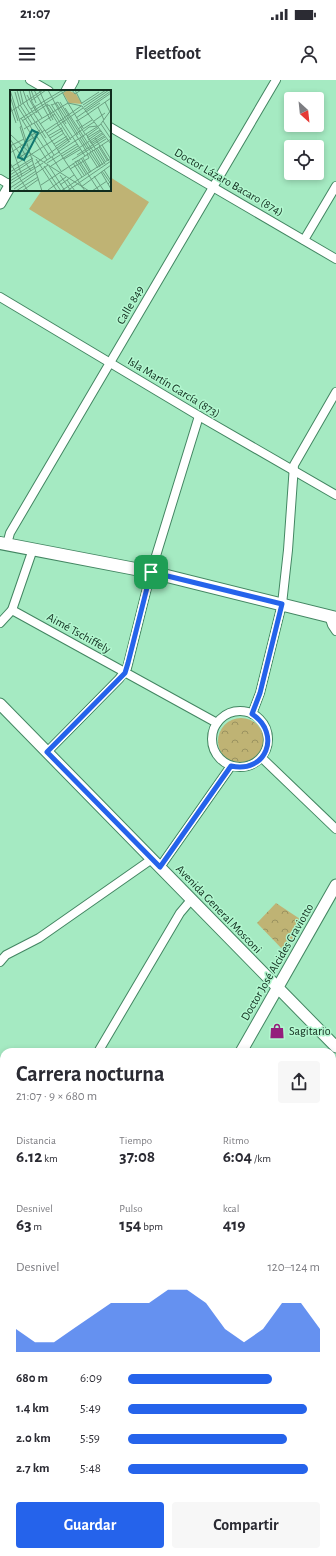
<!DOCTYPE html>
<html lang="es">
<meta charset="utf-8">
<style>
:root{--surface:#fff;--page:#f7f7f7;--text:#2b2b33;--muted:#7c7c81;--accent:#2563eb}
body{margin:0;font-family:"Alegreya Sans",sans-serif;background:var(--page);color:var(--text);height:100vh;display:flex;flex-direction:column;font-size:15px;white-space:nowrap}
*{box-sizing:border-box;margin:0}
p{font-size:13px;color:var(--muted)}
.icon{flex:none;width:22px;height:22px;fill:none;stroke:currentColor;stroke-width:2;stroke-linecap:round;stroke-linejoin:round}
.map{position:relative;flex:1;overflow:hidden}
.drawer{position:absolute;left:0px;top:968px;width:336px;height:508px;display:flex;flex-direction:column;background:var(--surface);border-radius:12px 12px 0 0;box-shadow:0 2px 6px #0003}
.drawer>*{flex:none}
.needle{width:26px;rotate:153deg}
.tools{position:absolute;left:284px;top:12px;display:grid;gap:8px}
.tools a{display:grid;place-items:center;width:40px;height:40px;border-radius:4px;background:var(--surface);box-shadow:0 2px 6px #0003;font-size:20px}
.pin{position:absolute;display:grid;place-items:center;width:34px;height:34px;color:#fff;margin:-17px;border-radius:8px;box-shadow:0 2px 6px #0006}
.round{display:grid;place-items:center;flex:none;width:42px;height:42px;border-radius:4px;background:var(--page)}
.headline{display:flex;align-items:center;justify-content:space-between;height:68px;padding:0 16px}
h1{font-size:22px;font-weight:700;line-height:30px}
.stats{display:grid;grid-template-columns:repeat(3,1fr);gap:6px;height:68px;padding:4px 16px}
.stats div{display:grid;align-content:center}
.stats b{font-size:17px;font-weight:700}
.stats small{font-size:11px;font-weight:400}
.stats p{font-size:11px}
.chart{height:112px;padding:8px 16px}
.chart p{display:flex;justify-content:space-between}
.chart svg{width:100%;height:72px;margin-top:4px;fill:var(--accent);opacity:.7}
.cta{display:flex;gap:8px;margin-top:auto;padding:8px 16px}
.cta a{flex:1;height:46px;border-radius:4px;background:var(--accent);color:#fff;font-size:16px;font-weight:700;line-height:46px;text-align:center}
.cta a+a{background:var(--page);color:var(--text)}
ul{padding:0 16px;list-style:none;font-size:13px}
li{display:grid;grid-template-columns:64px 48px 1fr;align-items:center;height:30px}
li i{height:10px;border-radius:5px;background:var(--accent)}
.status{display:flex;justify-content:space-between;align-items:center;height:28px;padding:0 20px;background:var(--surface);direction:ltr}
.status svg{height:11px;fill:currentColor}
header{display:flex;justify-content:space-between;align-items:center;height:52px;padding:0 16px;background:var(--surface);font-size:18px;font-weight:700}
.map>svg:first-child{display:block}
</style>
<div class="status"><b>21:07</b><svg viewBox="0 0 49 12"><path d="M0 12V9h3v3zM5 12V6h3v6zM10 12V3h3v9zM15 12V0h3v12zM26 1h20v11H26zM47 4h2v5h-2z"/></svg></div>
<header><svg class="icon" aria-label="menu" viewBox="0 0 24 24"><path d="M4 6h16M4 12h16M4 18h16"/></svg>Fleetfoot<svg class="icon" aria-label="person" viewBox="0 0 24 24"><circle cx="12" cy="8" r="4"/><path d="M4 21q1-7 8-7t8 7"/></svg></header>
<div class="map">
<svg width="336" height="1476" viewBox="0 0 336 1476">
<defs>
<pattern id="park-crowns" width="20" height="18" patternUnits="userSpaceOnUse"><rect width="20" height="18" fill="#bfb374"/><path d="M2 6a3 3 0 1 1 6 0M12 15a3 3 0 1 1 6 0" fill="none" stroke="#9a925f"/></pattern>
</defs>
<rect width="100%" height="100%" fill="#a5eac2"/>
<g fill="url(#park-crowns)">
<circle cx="241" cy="661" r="23"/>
<path d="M276,823l27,18 -18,31 -28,-29z"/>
</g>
<path fill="#bfb374" d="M110,97l39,25 -37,58 -83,-51 13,-19h68z"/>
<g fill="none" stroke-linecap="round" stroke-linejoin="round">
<g stroke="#438662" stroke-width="10">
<g id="street">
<path d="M30,0l19,11"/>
<path d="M110,47l226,132"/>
<path d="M0,99l10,6"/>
<path d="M304,160l32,-54"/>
<path d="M0,217l199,119 137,79"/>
<path d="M7,464l3,-11 266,-453"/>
<path d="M12,530l205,113"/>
<path d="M329,536l3,9 4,6"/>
<path d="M0,543l12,-13 21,-61"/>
<circle cx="240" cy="659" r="28"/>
<path d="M252,634l8,-21 22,-89 6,-54 6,-85 42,-73"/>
<path d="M47,672l72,-73 8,-11 24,-96 48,-156"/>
<path d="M262,678l74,71"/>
<path d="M160,787l71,-101"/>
<path d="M0,882l6,-7 33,-17 113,-79"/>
<path d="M98,972l82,-139 11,-13"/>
<path d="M0,1107l4,2"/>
<path d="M332,1107l4,-7"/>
<path d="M0,1139l4,-7"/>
<path d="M332,1168l4,3"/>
<path d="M0,1344l4,2"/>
<path d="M332,1350l4,2"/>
<path d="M332,1404l4,-7"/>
<path d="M221,1472l7,4"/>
<path d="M121,1476l2,-4"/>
<path d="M290,1476l3,-4"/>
</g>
</g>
<g stroke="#438662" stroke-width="13">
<g id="secondary">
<path d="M67,11l6,-11"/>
<path d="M0,123l11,-19"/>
<path d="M0,624l336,343"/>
<path d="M241,972l95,-167"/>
<path d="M0,1390l4,-7"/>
</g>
</g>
<g stroke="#438662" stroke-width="14">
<path id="primary" d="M0,463l151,29 185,46"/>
</g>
<use href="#street" stroke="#fff" stroke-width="8"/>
<use href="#secondary" stroke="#fff" stroke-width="11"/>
<use href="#primary" stroke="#fff" stroke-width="12"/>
</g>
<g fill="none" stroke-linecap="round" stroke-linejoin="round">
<g stroke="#fff" stroke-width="8">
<path id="route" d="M151,492l131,32 -22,89 -8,21c30,20 14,60 -21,52l-71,101 -113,-115 78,-79 3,-10z"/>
</g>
<use href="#route" stroke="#2563eb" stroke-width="5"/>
</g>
<defs>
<g id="shop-bare" transform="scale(1.2)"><path d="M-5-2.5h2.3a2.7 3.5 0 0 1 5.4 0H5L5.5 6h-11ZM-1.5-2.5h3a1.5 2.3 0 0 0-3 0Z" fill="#941e7c" stroke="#b2f7cf" stroke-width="2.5" paint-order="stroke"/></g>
</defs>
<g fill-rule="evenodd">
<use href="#shop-bare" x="277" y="951"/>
</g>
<g text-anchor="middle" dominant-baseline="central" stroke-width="3" stroke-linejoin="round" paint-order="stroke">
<g font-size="12" fill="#112d1e" stroke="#b2f7cf">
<text transform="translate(229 102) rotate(30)">Doctor Lázaro Bacaro (874)</text>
<text transform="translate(130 225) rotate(-60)">Calle 849</text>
<text transform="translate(174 307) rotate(31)">Isla Martín García (873)</text>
<text transform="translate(79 553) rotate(29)">Aimé Tschiffely</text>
<text transform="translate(219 829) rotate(46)">Avenida General Mosconi</text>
<text transform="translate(277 882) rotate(-60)">Doctor José Alcides Craviotto</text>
</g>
<g font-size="12" fill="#112d1e" stroke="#b2f7cf" text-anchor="start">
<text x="289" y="951">Sagitario</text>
</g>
</g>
<g transform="translate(10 10)">
<rect width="101" height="101" fill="#a5eac2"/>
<path d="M58,0l8,4 6,10 -13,-1 -6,-10z" fill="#bfb374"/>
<path fill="none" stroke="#6a9e80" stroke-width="1" d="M0,0l32,101M7,0l4,14M10,0l3,13M13,0l5,15 57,86M19,0l3,12 10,16M21,0l5,13M24,0l17,31M29,0l14,30M38,0l18,34M51,0l7,13 14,3 29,38M62,0l3,4 6,-4M65,0l7,14M5,2l4,14M17,5l10,18M0,6l8,25M22,10l14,-10M50,12l31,50M95,12l6,12M13,13l12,19M46,13l32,51M72,13l17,-11M41,14l34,52M0,15l6,18M10,15l12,19M42,15l6,-3 20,33M73,15l23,-15M37,16l2,-1 22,35M37,16l10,16M8,17l12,19M74,17l25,-17M88,17l6,13M55,18l28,43M21,19l30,-18M75,19l26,-18M75,21l26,-18M0,22l33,-22M76,22l14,-9M78,24l23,-16M11,28l26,42M66,28l10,-7M10,29l47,-29M66,30l9,14M12,31l26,-17M67,31l11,-7M84,31l11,-8M93,31l8,12M26,32l10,16M24,33l20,32M30,34l15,-10M91,34l10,15M12,36l-2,1 6,19M20,36l21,32M14,39l44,-26 15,25M68,39l14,-9M73,39l11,-7M35,41l12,-8M73,42l6,-5 8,-1M37,43l36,-25M0,44l21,20 58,37M76,44l19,30M38,46l14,-8M77,46l11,-8M17,48l13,-8M40,48l13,-8M70,48l7,11M77,48l13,-8M85,48l14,23M0,49l21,32M78,50l13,-9M42,51l12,-8M0,52l12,34M59,52l-12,-19 24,-17M80,53l13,-9M44,54l13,-8M81,54l13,-8M92,55l8,13M0,56l14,-7M10,56l7,12M46,56l12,-8M89,57l8,13M87,58l8,13M47,60l13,-9M84,60l9,15M82,61l9,15M48,62l42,-27 11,-15M80,62l10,15M0,63l35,-23M51,64l16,-10M79,64l9,14M67,65l28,-18M52,66l16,-10M42,67l9,14M71,68l9,15M73,68l8,14M7,69l11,-7M26,69l21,32M54,69l17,-10M62,70l34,-21M67,70l9,14M69,70l20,31M65,71l9,14M34,72l15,-10M0,73l18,28M37,73l13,-8M63,73l9,14M25,74l48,-35M34,76l17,25M39,76l16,25M41,76l51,-33M0,78l42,-27M60,79l19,-11 -2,-4M94,80l7,11 -3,3M92,81l9,13M0,82l23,-14M91,82l10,17M0,85l23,-15M50,85l11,16M84,86l10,15M0,88l24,-14M57,90l8,11M0,91l25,-15M0,94l33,-21M31,95l70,-46M50,95l14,-10M71,97l30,-22M0,98l26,-17M4,99l34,-24M38,100l18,-13M6,101l22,-14M12,101l17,-12M51,101l50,-33M57,101l44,-30M82,101l15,-10"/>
<path fill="#0f766e" fill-opacity="0.15" stroke="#0f766e" stroke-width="2" d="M22,40l6,3 -14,27 -6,-3z"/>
<rect width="101" height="101" fill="none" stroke="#112d1e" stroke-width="2"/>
</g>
</svg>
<div class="tools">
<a><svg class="needle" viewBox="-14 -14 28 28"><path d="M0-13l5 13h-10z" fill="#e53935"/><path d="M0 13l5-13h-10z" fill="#7c7c81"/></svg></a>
<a><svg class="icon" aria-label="locate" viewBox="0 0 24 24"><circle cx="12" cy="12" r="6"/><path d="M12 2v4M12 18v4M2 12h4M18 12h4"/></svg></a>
</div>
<div class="pin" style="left:151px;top:492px;background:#1e9e55"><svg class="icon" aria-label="arrive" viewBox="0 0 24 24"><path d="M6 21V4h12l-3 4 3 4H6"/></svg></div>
<section class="drawer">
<div class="headline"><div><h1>Carrera nocturna</h1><p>21:07 · 9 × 680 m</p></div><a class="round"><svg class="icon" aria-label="share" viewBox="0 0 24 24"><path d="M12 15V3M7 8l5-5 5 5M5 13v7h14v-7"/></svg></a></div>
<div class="stats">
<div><p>Distancia</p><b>6.12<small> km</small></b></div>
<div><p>Tiempo</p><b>37:08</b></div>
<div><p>Ritmo</p><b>6:04<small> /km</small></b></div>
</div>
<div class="stats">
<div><p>Desnivel</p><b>63<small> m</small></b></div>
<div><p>Pulso</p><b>154<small> bpm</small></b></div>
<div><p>kcal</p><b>419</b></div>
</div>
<div class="chart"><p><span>Desnivel</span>120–124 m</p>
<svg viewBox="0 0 160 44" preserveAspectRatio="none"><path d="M0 44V30L10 38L20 38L30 30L40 22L50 14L60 14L70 14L80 6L90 6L100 14L110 30L120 38L130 30L140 14L150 14L160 30V44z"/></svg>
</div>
<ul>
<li><b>680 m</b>6:09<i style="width:75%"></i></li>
<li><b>1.4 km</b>5:49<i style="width:93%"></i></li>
<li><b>2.0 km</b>5:59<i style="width:83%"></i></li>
<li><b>2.7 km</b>5:48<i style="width:94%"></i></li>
</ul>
<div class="cta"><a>Guardar</a><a>Compartir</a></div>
</section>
</div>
